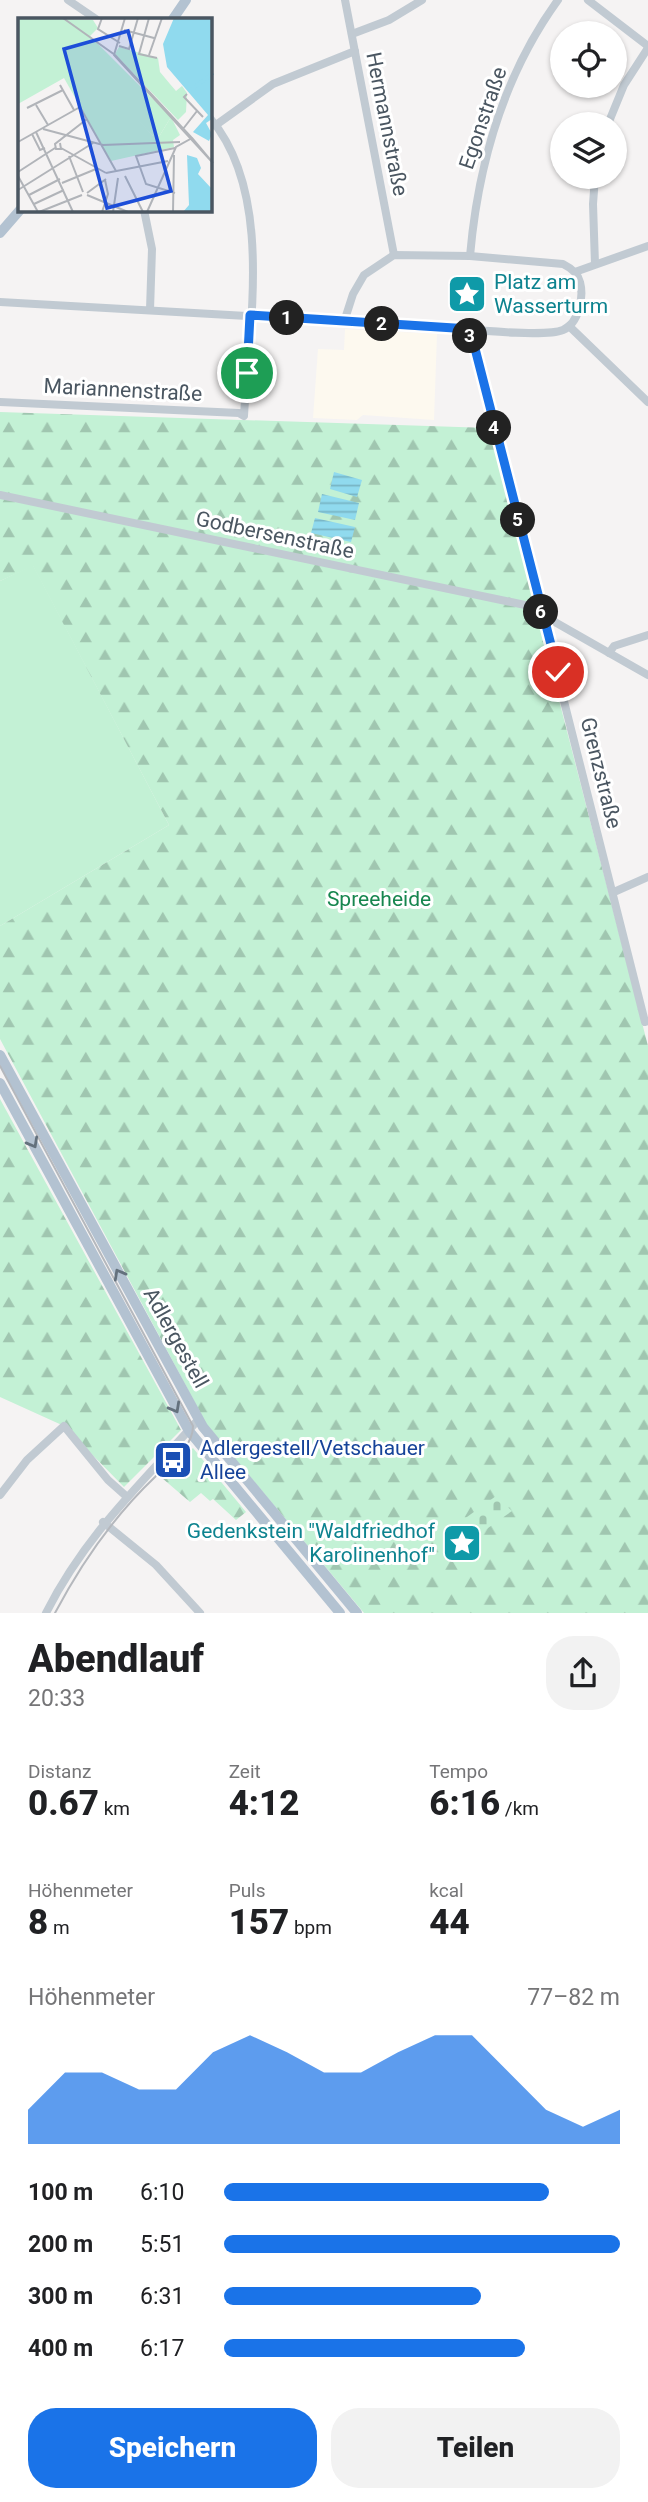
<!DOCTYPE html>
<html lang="de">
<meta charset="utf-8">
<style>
:root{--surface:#fff;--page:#f2f2f2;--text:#202124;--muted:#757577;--accent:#1a73e8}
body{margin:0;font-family:Roboto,sans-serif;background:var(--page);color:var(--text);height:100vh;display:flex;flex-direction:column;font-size:26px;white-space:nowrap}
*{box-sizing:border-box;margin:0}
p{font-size:23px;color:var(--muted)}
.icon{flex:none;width:38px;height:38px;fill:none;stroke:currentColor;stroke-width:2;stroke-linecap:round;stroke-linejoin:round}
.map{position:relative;height:1613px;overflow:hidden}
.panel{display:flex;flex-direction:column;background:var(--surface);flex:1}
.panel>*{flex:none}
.tools{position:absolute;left:550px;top:21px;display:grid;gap:14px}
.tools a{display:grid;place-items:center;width:77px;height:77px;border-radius:50%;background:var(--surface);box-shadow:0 2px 5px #0004;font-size:35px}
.pin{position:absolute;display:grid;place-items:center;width:60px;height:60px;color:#fff;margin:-30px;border:4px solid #fff;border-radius:50%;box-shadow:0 2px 7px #0007}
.km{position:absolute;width:35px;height:35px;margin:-18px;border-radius:50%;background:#222;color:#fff;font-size:19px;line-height:35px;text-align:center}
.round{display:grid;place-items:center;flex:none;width:74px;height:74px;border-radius:28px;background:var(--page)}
.head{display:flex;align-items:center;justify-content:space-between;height:119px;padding:0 28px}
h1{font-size:38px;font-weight:800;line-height:52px}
.metrics{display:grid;grid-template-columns:repeat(3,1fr);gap:10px;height:119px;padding:7px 28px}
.metrics div{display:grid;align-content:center}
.metrics b{font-size:35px;font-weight:800}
.metrics small{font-size:19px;font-weight:400}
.metrics p{font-size:19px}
.chart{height:196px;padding:14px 28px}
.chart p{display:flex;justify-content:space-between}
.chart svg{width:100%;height:126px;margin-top:7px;fill:var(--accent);opacity:.7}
.button{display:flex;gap:14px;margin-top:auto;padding:14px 28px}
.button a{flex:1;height:80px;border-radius:28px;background:var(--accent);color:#fff;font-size:28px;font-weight:800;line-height:80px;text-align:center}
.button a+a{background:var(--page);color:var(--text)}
ul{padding:0 28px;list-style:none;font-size:23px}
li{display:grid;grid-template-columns:112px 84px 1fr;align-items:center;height:52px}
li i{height:18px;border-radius:9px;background:var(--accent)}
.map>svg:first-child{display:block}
</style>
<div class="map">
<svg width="648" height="1613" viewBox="0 0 648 1613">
<defs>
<pattern id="forest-firs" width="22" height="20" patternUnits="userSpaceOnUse" patternTransform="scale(1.75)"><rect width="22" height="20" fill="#c3f1d5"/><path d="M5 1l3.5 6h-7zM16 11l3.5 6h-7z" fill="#a0c6b0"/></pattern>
<pattern id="cemetery-stones" width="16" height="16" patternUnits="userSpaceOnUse" patternTransform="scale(1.75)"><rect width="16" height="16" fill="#c3f1d5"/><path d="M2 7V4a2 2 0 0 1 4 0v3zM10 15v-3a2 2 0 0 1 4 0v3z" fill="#a0c6b0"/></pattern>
<pattern id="water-rules" width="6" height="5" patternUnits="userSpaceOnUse" patternTransform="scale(1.75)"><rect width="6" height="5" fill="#90daee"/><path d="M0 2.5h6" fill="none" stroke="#78b4c4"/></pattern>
</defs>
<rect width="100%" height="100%" fill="#f5f3f3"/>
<path fill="#fdf9ef" d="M345,329l92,5 -3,86 -71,-5 -6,5 -44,-2 5,-69 26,1z"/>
<path fill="#c3f1d5" d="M33,565l136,260 -169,101v-345z"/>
<g fill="url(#forest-firs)">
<path d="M0,412l489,16 159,618v567h-284l-157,-188 -207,-386v-113l169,-101 -136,-259 -33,15z"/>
<path d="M0,1099l181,331 -57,57 -60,-61 -64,-29z"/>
<path d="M193,1448l53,64 -10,8 -23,-21 -3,2 -9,-8 -11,9 -28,-24z"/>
</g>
<path fill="url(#cemetery-stones)" d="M496,1496l16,15 -41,29 -11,-18z"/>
<g fill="url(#water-rules)">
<path d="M334,472l28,8 -5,17 -27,-8z"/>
<path d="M322,494l37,9 -4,17 -37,-8z"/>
<path d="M315,518l40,9 -4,15 -40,-9z"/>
</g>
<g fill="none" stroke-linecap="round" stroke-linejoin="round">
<g stroke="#c1cad2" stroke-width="8">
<path d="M68,0l28,19"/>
<path d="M345,0l49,255"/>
<path d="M588,0l60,46"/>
<path d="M352,34l37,-14 33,-20"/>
<path d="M608,124l16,-39 24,-37"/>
<path d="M216,125l57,-41 82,-33"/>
<path d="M595,177l-2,27 2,60"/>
<path d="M144,210l8,39 -2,61"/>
<path d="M470,256c8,-92 33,-180 88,-256"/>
<path d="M575,272l73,-26"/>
<path d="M0,302c147,8 294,17 441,25 25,2 103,11 122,3 16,-7 21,-33 17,-48 -2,-9 -9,-14 -17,-18l-93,-8 -76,-1 -30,20 -11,19 -9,28"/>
<path d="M569,326l79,76"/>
<path d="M470,329l175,693 3,-1"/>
<path d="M0,402l239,11 5,3c5,-91 30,-223 -34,-298"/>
<path d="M0,495l525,110 123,70"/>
<path d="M609,653l5,-7 34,-11"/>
<path d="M614,892l34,-15"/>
<path d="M0,1495l27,-35 37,-34 44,54 18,16"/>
<path d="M103,1522l53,43 44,48"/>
<path d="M46,1613c40,-79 95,-129 152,-193"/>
</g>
<g stroke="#b3c2d1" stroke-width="10">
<path d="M173,19l13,-19"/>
<path d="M0,233l20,-23"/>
<path d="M0,1055l203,372 154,186"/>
<path d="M0,1083l189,348 151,182"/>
</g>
<path stroke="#b5b8bd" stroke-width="2" d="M0,1066l193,360c0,22 -23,36 -38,51 -41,39 -73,85 -100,136"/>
</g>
<defs><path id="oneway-chevron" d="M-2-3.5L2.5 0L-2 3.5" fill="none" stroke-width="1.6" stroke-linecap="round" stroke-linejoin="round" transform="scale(1.75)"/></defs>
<g stroke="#64717d">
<use href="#oneway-chevron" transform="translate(33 1143) rotate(61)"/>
<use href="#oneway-chevron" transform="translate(119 1274) rotate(-119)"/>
<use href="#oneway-chevron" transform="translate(175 1408) rotate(61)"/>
</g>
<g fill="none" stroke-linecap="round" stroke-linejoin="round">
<g stroke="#fff" stroke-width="14">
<path id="route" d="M247,373l3,-58 220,14 88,343"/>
</g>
<use href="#route" stroke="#1a73e8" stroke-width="9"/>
</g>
<defs>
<g id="sight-square" transform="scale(2.0125)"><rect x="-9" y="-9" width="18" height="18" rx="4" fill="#0f9aa8" stroke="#fff"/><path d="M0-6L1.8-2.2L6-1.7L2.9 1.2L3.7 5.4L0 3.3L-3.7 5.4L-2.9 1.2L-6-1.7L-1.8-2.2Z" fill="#fff"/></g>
<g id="bus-square" transform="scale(2.0125)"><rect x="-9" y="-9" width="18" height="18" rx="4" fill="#1a4fb4" stroke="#fff"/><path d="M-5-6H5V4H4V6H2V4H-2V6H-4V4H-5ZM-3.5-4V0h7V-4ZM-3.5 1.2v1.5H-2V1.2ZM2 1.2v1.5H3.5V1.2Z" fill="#fff"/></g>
</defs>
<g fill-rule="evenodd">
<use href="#sight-square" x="467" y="294"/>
<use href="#bus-square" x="173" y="1460"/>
<use href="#sight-square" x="462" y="1543"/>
</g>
<g text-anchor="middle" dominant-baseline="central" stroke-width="6" stroke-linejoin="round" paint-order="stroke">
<g font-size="21" fill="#4a5661" stroke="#fff">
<text transform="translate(483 118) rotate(-71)">Egonstraße</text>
<text transform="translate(387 124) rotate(79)">Hermannstraße</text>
<text transform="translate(123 390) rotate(3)">Mariannenstraße</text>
<text transform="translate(275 535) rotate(12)">Godbersenstraße</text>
<text transform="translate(601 773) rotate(76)">Grenzstraße</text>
<text transform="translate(176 1338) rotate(61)">Adlergestell</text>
</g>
<g font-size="21" fill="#0d838f" stroke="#fff" text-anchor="start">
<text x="494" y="282">Platz am<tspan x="494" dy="24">Wasserturm</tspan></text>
<text x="435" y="1531" text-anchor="end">Gedenkstein "Waldfriedhof<tspan x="435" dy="24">Karolinenhof"</tspan></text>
</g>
<g font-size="21" fill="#17864f" stroke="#fff">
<text x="379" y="899">Spreeheide</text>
</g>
<g font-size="21" fill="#164399" stroke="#fff" text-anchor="start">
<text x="200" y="1448">Adlergestell/Vetschauer<tspan x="200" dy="24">Allee</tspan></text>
</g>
</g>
<g transform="translate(18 18)">
<rect width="194" height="194" fill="#f5f3f3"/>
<path d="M132,78l21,21 -11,18 -7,1 -21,-22z" fill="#c3f1d5"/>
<path d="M0,0l75,2 5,8 -8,8 60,60 -17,18 20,22 7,-1 11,-18 9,18 -7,5 1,7 -63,14 -47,-83 -46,26zM101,29l39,11 2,14 10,12 6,7 6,-5 5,7 -1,19 -8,8 -63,-66z" fill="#c3f1d5"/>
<path d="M156,0h38v101l-6,4 6,11 -3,7 -16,-9 15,-17 -41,-48 -4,-23zM169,137l10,3 4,10 -3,6 14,15v23h-29l6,-7z" fill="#90daee"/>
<path fill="none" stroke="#90daee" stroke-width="3.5" d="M173,72l22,-17"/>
<path fill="none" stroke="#b1b4b9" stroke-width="2" d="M45,0l52,37 77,83 -16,9 -29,65M84,0l-4,11 22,14M107,0l-11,37 99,108M131,0l-10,36 18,4M106,12l30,8M101,28l10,3 9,-31M96,37l11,-37M131,37l13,-37M42,67l14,25M169,76l-3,3 19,20M18,87l12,20M9,90l36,-18M25,111l60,16 77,-3M165,111l14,-18M18,114l37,80M14,116l8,16 5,-2M174,120l21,25M0,124l62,-35 36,64M42,125l1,6h-5l-1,-5 32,-25M43,130l45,25M157,130l-39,8 10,28 29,9M51,138l14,36M0,154l37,-24M88,155l62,-12M0,158l20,36M107,158l18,36M44,165l34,-14M0,172l75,-47M69,175l19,-14M11,177l31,-16M69,177l41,17M16,186l30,-14M21,194l43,-17M84,194l6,-18 -3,-14M95,194l5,-34M155,194l1,-57"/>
<path fill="#1d4ed8" fill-opacity="0.15" stroke="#1d4ed8" stroke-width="3.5" d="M110,13l43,160 -64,17 -43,-159z"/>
<rect width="194" height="194" fill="none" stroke="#4a5661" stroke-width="3.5"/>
</g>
</svg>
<div class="tools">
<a><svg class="icon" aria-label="locate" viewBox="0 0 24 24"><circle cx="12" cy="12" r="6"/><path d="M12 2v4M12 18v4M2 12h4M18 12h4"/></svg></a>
<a><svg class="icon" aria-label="layers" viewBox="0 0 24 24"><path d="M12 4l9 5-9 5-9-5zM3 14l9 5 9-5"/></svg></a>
</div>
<div class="pin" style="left:247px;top:373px;background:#1e9e55"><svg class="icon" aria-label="arrive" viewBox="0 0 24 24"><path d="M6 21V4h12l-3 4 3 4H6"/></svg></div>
<div class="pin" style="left:558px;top:672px;background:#d93025"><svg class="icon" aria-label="check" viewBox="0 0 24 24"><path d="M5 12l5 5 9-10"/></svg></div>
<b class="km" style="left:287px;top:318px">1</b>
<b class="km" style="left:382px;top:324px">2</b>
<b class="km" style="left:470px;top:336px">3</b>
<b class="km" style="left:494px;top:428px">4</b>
<b class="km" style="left:518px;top:520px">5</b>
<b class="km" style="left:541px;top:612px">6</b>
</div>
<section class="panel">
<div class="head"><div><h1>Abendlauf</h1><p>20:33</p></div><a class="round"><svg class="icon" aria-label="share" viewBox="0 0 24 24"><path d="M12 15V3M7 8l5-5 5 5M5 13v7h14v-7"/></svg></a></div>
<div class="metrics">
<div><p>Distanz</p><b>0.67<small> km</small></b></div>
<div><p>Zeit</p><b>4:12</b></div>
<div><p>Tempo</p><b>6:16<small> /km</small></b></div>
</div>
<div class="metrics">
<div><p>Höhenmeter</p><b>8<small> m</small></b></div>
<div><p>Puls</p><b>157<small> bpm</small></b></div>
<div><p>kcal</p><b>44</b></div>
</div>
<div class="chart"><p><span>Höhenmeter</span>77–82 m</p>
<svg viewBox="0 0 160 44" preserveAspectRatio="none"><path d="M0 44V32L10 19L20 19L30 25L40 25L50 12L60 6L70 12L80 19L90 19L100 12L110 6L120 6L130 19L140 32L150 38L160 32V44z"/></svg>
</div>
<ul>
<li><b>100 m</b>6:10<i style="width:82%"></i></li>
<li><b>200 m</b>5:51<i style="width:100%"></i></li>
<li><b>300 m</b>6:31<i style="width:65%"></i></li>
<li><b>400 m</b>6:17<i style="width:76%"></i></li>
</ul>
<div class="button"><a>Speichern</a><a>Teilen</a></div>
</section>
